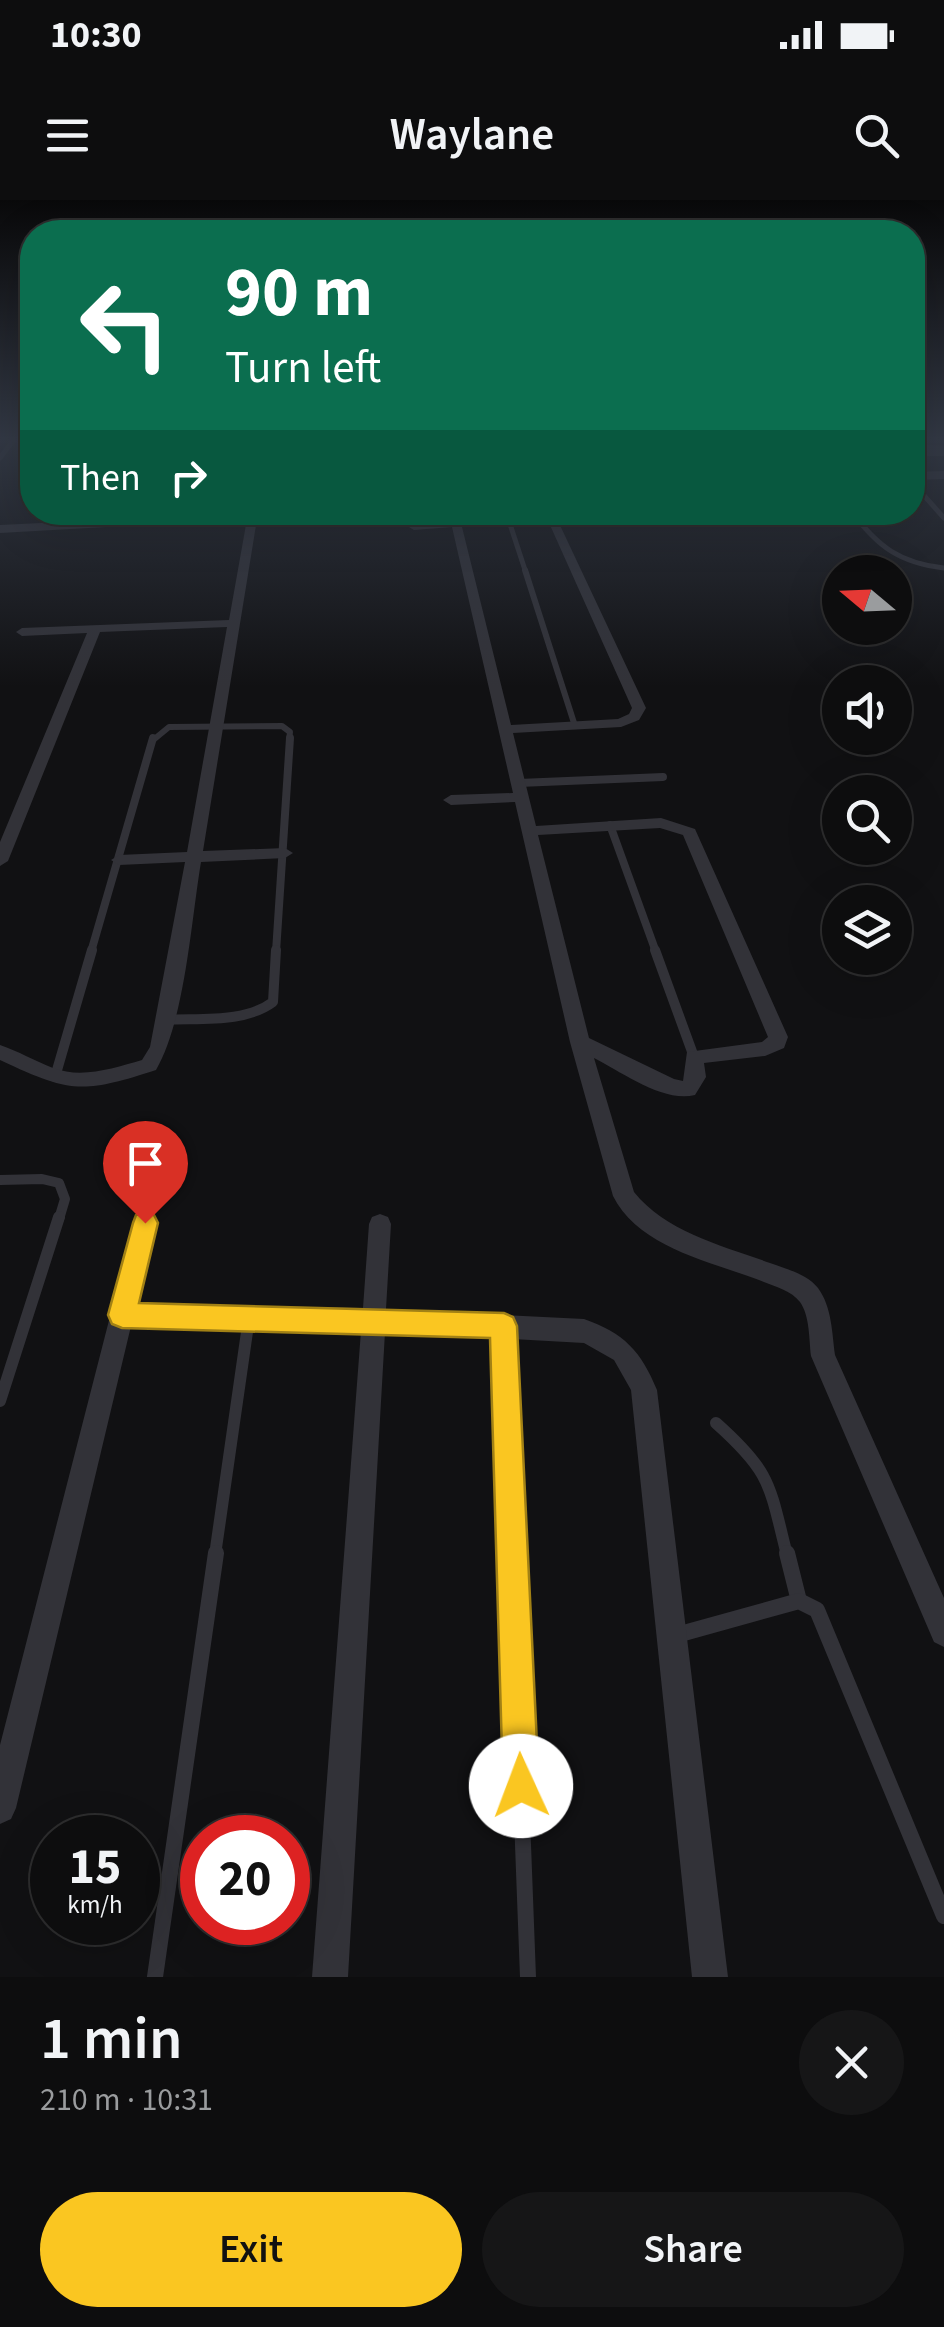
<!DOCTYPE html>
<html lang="en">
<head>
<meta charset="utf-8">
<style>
  :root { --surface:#0d0d0e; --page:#161617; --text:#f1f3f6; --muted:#9a9c9e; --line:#2d2d2e; --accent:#fac621 }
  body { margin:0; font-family:"Source Sans 3",sans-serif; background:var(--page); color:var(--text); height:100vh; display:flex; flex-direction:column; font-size:38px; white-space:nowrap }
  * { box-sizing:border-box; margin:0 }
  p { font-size:32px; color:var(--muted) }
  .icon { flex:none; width:55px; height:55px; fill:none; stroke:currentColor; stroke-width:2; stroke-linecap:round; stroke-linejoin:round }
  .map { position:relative; height:1777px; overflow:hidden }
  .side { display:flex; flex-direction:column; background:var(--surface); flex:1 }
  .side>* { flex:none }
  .hud { position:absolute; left:20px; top:20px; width:905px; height:305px; border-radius:40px; box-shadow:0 10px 40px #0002,0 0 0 2px var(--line); background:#0b6e4f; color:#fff; overflow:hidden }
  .needle { width:65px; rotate:289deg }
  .controls { position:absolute; left:822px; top:355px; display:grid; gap:20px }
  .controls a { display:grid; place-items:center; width:90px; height:90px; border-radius:50%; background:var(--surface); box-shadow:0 10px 40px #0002,0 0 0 2px var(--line); font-size:50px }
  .speed { position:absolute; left:30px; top:1615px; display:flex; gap:20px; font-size:50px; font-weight:700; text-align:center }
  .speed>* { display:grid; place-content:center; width:130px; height:130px; border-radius:50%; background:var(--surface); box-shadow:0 10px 40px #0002,0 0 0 2px var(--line); line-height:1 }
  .speed small { font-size:25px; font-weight:400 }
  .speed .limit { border:15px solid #d22; background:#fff; color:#111 }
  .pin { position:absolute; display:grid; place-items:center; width:85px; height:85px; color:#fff; margin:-102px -42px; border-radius:50% 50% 50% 0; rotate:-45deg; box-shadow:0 0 10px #0007 }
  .pin .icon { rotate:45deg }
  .me { position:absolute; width:110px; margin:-55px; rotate:358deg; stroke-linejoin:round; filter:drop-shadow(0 0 8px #0008) }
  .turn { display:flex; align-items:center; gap:35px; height:210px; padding:0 40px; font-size:45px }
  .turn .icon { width:130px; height:130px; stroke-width:2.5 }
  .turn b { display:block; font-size:70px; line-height:85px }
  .then { display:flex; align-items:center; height:95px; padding:0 40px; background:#0003; gap:20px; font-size:38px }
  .round { display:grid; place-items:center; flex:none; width:105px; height:105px; border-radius:52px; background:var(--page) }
  .overview { display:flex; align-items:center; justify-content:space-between; height:170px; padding:0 40px }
  h1 { font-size:60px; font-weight:600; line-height:75px }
  .button { display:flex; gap:20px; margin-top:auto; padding:20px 40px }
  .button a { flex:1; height:115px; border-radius:60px; background:var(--accent); color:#111; font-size:40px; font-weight:600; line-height:115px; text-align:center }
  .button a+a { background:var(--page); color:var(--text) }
  .status { display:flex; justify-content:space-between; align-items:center; height:70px; padding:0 50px; background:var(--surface); direction:ltr }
  .status svg { height:28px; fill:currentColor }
  header { display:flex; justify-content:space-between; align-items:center; height:130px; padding:0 40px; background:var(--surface); font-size:45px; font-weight:600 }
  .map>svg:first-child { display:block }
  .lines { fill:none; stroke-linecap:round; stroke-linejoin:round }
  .service-far5 { stroke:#323238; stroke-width:5 }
  .service-far4 { stroke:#323238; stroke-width:6 }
  .service-far3 { stroke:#323238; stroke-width:8 }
  .service-far2 { stroke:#323238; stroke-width:10 }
  .service-far1 { stroke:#323238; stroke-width:12 }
  .service { stroke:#323238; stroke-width:16 }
  .minor { fill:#323238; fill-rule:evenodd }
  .tertiary { fill:#323238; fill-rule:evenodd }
  .route { fill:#fac621; stroke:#a28115; stroke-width:2.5 }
</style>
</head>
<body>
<div class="status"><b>10:30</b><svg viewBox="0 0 49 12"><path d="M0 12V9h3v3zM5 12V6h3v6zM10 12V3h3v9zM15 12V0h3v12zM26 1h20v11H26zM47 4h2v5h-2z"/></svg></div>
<header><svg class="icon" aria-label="menu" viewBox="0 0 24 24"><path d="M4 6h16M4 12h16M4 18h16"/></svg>Waylane<svg class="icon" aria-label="search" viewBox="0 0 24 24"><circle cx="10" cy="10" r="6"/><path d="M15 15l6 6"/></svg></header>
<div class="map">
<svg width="944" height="1777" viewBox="0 0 944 1777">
  <rect width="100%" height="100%" fill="#111113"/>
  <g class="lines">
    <g class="service-far5">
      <polyline points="912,247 944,248"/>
      <polyline points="0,258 15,238"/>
      <polyline points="912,282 944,318"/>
      <path d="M852 312C878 347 900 363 944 368"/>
      <polyline points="509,321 526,373"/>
      <polyline points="181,323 183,312"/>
    </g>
    <g class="service-far4">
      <polyline points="525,370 575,526"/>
      <polyline points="152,541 169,527 282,526 290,532 289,541"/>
    </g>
    <g class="service-far3">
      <polyline points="519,583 663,577"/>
      <polyline points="610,625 656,752"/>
      <polyline points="91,752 153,538"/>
      <polyline points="276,752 290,538"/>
    </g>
    <g class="service-far2">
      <polyline points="655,750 694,857"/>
      <path d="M166 820C200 818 245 823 273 802L276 750"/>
      <polyline points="55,877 92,750"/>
      <polyline points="0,980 42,979 59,983 65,999 59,1019"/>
    </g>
    <g class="service-far1">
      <polyline points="504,1127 512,1355"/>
      <polyline points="0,1201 59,1017"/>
      <path d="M716 1223C772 1273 769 1284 787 1355"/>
      <polyline points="215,1355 249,1118"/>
    </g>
    <g class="service">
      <polyline points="512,1353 528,1777"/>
      <polyline points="787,1353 799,1401"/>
      <polyline points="673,1436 799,1401 817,1410 944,1716"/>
      <polyline points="155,1777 216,1353"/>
    </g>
    <g class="minor">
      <rect x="912" y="250" width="32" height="6"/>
      <path d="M448 312H458L460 321 529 316 558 321 646 508 639 520 621 527 513 533 536 626 661 618 695 629 788 837 784 848 765 856 704 863 706 877 695 895C663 903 622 872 594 858L634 992C666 1032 723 1046 770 1063 786 1069 807 1074 818 1088 832 1107 832 1133 835 1155L944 1398V1447L934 1442 811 1156C809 1140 810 1116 800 1102 791 1090 773 1086 759 1080 711 1062 638 1047 613 996L570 842 515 602 451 605 443 600 451 595 513 593 452 327 414 330 409 327 450 321ZM529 322 550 325 632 508 629 514 618 519 511 525 462 327ZM660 628 683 635 768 837 762 842 687 852 683 881 674 879 589 838 538 635Z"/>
      <path d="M252 316 257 319 203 651 285 648 293 653 285 658 201 662C191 722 185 820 156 870 82 894 70 893 0 860V845C18 851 35 861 53 868 82 879 114 868 142 860L150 847 185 662 119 665 111 660 119 655 187 652 227 427 100 432 8 661 0 666V642L87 433 22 436 16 432 22 428 229 420 247 319Z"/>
      <path d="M145 1013 153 1016 156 1023 137 1104 363 1108 369 1024 372 1017 380 1014 388 1017 391 1024 386 1109 584 1119C624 1133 641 1151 657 1190L728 1777H692L631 1190 614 1160 584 1143 385 1132 348 1777H312L361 1131 131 1126 16 1608 11 1619 0 1624V1545L134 1023 137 1016Z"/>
    </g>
    <g class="tertiary">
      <polygon points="944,271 944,279 912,280 912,272"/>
      <polygon points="270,312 368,312 0,333 0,325"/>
    </g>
  </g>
  <linearGradient id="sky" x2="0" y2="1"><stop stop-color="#09090a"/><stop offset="0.49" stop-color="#323844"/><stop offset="1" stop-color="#323844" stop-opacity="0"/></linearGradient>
  <rect width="944" height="487" fill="url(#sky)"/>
  <polygon class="route" points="145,1012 154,1015 158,1023 139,1103 504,1113 513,1117 517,1126 539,1586 534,1598 521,1604 508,1598 503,1586 490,1138 122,1128 112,1124 108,1115 133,1023 136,1015"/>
</svg>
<div class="controls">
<a><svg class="needle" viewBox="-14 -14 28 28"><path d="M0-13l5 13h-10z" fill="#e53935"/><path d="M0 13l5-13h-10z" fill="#9a9c9e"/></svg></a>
<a><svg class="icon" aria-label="sound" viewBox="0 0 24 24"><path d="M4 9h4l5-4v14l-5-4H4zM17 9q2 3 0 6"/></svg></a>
<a><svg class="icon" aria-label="search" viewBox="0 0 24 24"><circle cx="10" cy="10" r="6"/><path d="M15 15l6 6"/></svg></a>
<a><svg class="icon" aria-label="layers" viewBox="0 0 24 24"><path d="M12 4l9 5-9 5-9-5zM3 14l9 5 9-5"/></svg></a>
</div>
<div class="speed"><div>15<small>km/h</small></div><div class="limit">20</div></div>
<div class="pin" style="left:145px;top:1023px;background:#d93025"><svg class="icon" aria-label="arrive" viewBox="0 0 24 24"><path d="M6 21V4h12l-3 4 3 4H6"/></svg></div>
<svg class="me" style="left:521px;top:1586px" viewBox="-20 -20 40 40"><circle r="19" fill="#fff"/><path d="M0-13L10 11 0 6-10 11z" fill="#fac621"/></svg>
<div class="hud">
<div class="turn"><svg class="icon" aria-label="left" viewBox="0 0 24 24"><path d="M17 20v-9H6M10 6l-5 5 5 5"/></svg><div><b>90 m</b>Turn left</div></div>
<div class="then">Then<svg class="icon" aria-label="right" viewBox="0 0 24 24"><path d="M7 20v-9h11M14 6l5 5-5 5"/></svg></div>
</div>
</div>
<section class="side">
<div class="overview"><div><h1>1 min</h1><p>210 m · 10:31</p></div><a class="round"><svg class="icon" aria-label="close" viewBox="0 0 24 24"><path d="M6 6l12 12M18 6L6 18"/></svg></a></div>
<div class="button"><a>Exit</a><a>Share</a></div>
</section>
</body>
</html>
